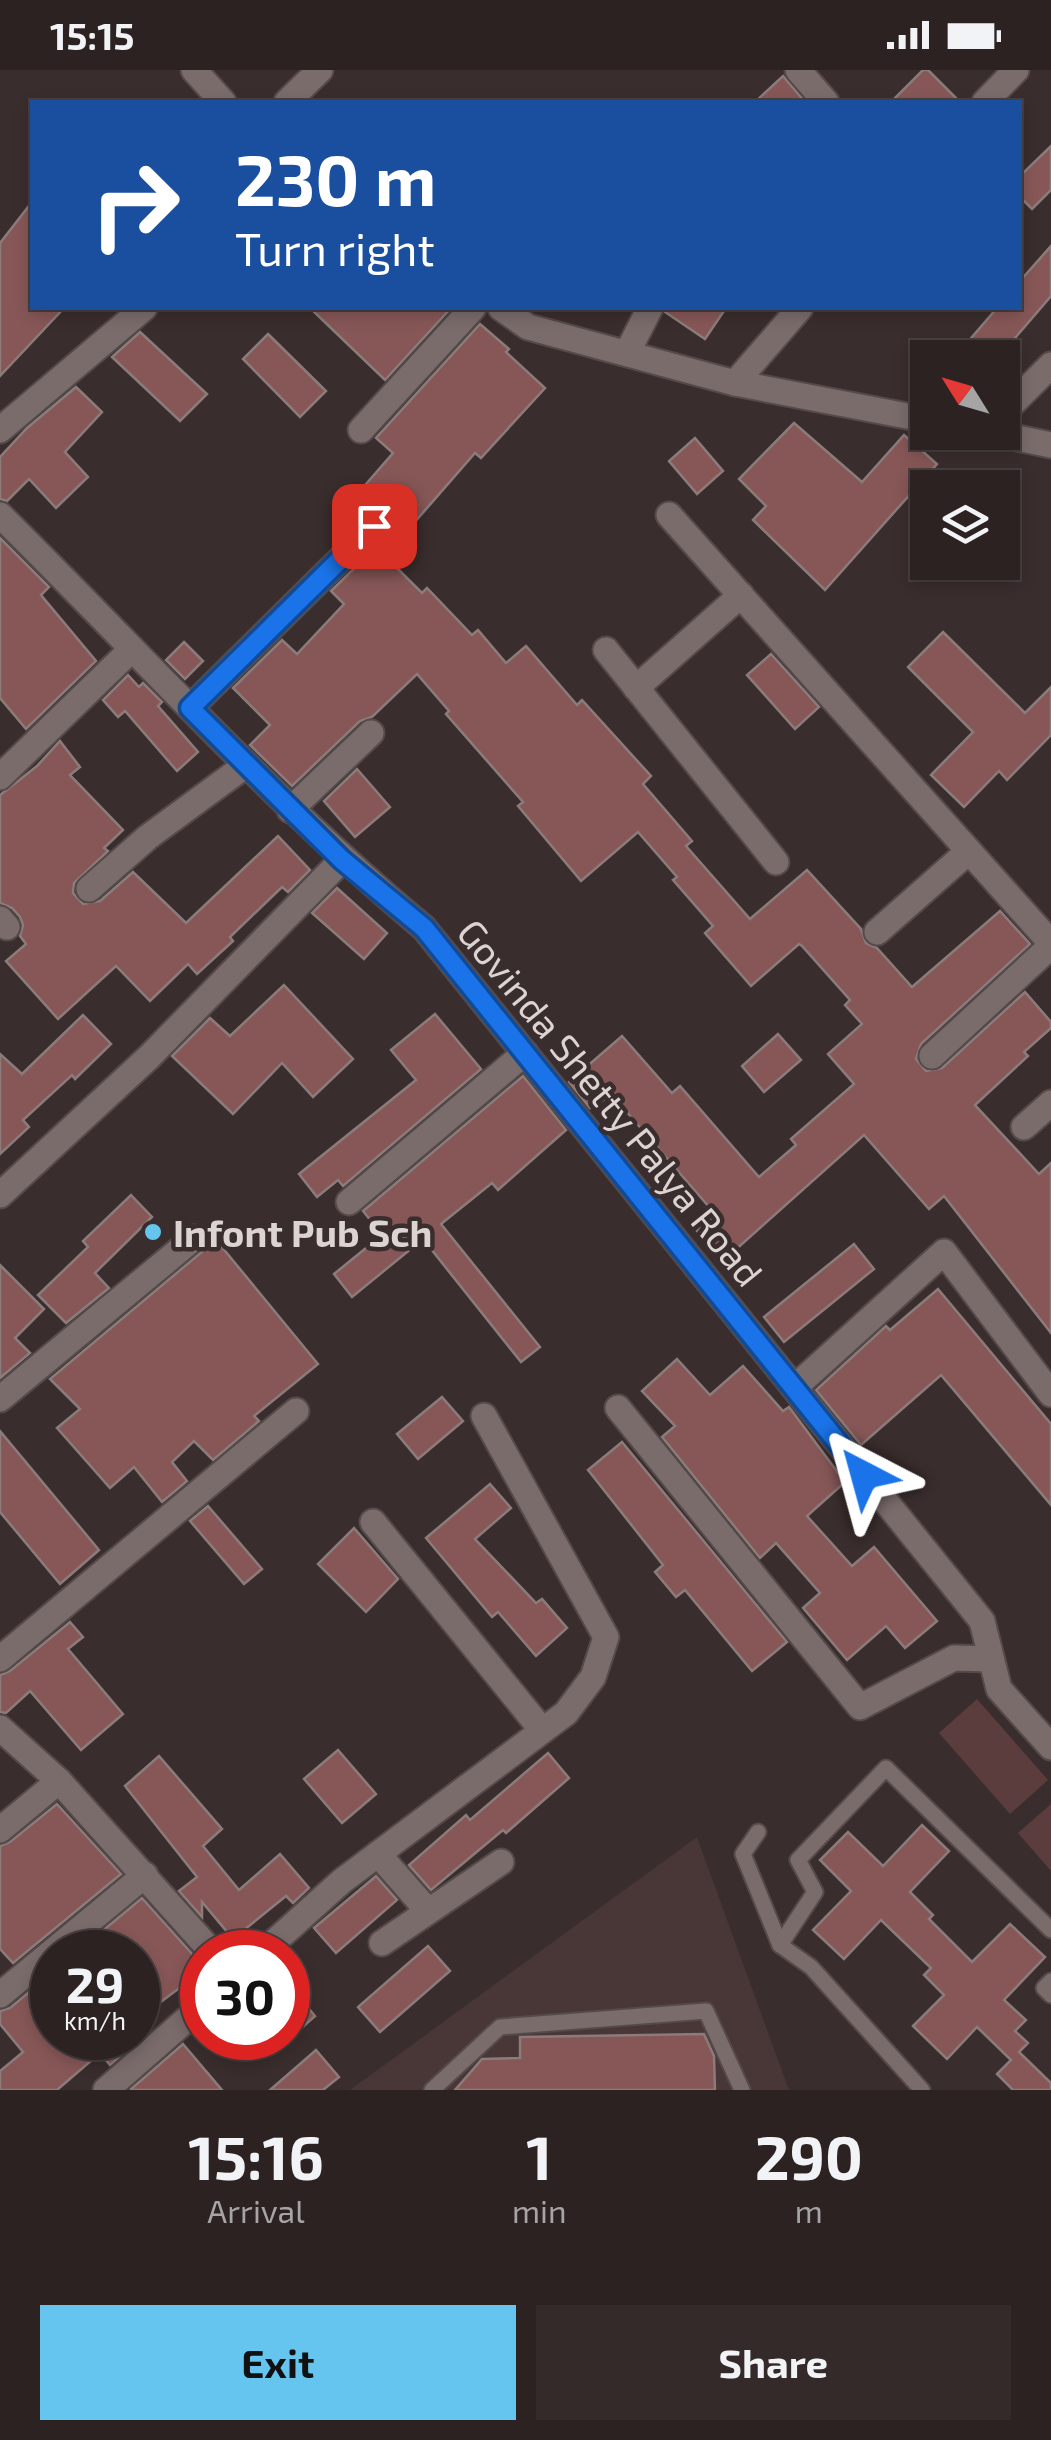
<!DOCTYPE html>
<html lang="en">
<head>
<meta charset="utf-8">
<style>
  :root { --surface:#2c2222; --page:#342a2a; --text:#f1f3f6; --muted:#a6a4a5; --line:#483f40; --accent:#65c5ef }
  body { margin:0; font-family:"Exo 2",sans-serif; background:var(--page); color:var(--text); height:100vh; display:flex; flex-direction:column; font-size:38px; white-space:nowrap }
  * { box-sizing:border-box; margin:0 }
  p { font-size:32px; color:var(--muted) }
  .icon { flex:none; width:55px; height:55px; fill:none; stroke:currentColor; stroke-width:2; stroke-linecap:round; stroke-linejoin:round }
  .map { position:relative; height:2020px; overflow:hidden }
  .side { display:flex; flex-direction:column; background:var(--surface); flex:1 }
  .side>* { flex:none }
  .guide { position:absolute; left:30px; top:30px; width:992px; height:210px; border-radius:0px; box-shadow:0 5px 15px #0003,0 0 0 2px var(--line); background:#1a4fa0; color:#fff; overflow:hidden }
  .needle { width:65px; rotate:307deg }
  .fabs { position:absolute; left:910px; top:270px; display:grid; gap:20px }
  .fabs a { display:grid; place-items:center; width:110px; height:110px; border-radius:0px; background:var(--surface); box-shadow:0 5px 15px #0003,0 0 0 2px var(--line); font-size:50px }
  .speed { position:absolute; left:30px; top:1860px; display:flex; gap:20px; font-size:50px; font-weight:700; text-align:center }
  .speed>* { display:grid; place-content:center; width:130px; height:130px; border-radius:50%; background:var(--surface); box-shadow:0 5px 15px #0003,0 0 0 2px var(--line); line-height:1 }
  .speed small { font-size:25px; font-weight:400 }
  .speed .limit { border:15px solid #d22; background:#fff; color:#111 }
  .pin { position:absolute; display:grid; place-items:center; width:85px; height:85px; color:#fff; margin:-42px; border-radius:20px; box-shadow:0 5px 15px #0006 }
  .me { position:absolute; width:110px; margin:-55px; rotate:321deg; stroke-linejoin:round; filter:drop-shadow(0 0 8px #0008) }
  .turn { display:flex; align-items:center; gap:35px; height:210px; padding:0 40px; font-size:45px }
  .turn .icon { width:130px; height:130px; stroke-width:2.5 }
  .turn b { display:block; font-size:70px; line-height:85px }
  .eta { display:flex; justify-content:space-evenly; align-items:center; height:170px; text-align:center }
  .eta b { font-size:60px; font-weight:700; line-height:70px }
  .action { display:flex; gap:20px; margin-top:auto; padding:20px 40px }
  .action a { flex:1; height:115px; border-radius:0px; background:var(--accent); color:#111; font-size:40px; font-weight:700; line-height:115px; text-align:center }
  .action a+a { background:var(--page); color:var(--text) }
  .status { display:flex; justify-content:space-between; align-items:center; height:70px; padding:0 50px; background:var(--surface); direction:ltr }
  .status svg { height:28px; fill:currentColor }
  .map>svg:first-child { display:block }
  .built { fill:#493636 }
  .green { fill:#5b3d3d }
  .building { fill:#875757; stroke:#8b7c7b; stroke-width:2.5 }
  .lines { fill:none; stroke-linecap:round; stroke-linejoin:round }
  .lane-casing { stroke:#554a4a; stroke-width:19 }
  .street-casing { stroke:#554a4a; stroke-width:29 }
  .secondary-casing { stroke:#554a4a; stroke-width:29 }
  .lane { stroke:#7b6c6c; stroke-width:15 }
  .street { stroke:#7b6c6c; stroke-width:25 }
  .secondary { stroke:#7b6c6c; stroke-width:25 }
  .route-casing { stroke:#114b97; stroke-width:25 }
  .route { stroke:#1a73e8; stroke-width:18 }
  .poi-dot { fill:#65c5ef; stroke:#3a2d2d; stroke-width:4 }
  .labels { text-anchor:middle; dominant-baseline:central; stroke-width:9; stroke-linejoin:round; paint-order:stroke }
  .street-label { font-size:38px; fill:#dcd3d3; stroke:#3a2d2d }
  .poi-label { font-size:38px; font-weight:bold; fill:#dcd3d3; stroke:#3a2d2d; text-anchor:start }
</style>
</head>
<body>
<div class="status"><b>15:15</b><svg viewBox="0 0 49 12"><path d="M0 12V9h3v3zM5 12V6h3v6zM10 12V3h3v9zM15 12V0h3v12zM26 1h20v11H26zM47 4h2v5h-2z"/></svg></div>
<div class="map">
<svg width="1051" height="2020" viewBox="0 0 1051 2020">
  <rect width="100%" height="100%" fill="#3a2d2d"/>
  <polygon class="built" points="697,1767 789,2020 350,2020"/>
  <g class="green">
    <polygon points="977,1629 1048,1710 1010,1744 939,1663"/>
    <polygon points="1051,1734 1051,1801 1018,1763"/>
  </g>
  <g class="building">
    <polygon points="923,0 928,0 960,32 891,32"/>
    <polygon points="783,6 805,32 755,32"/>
    <polygon points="1051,76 1051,120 1032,139 1020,127 1020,106"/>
    <polygon points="32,132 32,238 64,238 0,306 0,173"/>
    <polygon points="1051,176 1051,226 998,288 954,288 997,238 1020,238 1020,211"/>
    <polygon points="310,238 451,238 385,310"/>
    <polygon points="666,238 726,238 705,269 665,242"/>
    <polygon points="480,254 509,279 506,282 545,318 481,388 475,383 400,469 390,460 385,444 377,440 368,441 353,429 393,383 376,368"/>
    <polygon points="140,262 207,324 180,351 112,287"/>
    <polygon points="268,264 326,321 300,347 243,289"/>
    <polygon points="76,317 102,342 65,382 88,407 56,438 29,409 7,431 0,429 0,387 27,358"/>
    <polygon points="794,353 862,412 904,365 937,394 825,520 753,450 766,436 739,409"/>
    <polygon points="695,368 723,401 697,424 669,391"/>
    <polygon points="0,468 49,517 41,525 96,591 26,659 0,628"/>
    <polygon points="376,477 422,523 427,518 472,565 478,560 506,593 526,576 577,635 582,630 651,706 643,714 692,771 686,776 750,849 807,800 861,859 866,873 877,878 912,917 1000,841 1030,874 921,974 916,989 926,1001 942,998 1025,922 1051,952 1051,958 1024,982 1028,986 975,1035 1039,1104 1051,1093 1051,1263 944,1126 929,1139 864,1065 723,1191 697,1161 716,1145 612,1025 590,1038 569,1012 622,966 672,1023 680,1016 759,1107 796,1075 791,1069 854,1014 828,984 862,954 845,935 850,930 802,876 799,874 751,916 705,863 713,856 673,810 677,807 638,762 581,811 518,736 523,732 446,644 449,641 417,604 372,647 360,651 292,716 250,675 270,655 233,618 282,570 297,584 344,534 331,521"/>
    <polygon points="943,562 1025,643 1051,617 1051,665 1007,710 999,701 964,737 931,705 973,662 908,597"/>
    <polygon points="184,572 203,591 185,609 166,590"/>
    <polygon points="771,584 819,637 795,659 747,605"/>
    <polygon points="128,605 139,617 143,613 162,632 158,636 198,682 177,701 125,641 118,647 103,630"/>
    <polygon points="60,671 80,697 70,705 123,760 104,778 108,781 74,813 73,823 83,834 100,831 133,802 186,853 278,766 310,800 288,822 282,817 230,867 233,871 197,904 188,894 150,931 116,896 58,949 6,891 26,874 20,866 23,855 20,847 12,838 0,833 0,725 37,696"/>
    <polygon points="357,699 390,737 355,767 324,731"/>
    <polygon points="337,818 387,863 364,889 312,843"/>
    <polygon points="284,915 353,989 313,1027 282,993 233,1044 172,986 210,948 230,966"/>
    <polygon points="435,944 481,999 343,1116 338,1110 317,1127 299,1104 416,1010 391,980"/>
    <polygon points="83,945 111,974 75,1009 72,1005 23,1050 29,1057 0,1084 0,984 22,1004"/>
    <polygon points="778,964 801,990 764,1022 742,996"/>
    <polygon points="523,1006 566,1060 498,1120 492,1113 441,1154 540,1277 521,1292 423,1169 352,1227 334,1204 382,1165 363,1141"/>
    <polygon points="131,1125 152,1147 95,1203 109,1218 66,1253 38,1225 88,1177 83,1171"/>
    <polygon points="212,1165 318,1294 254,1346 259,1351 213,1390 194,1371 172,1392 187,1411 162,1432 134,1397 110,1418 57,1358 80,1339 50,1309 204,1180"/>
    <polygon points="854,1174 874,1199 784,1272 764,1247"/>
    <polygon points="0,1195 44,1239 15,1268 30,1283 0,1308"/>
    <polygon points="938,1219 1051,1354 1051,1435 941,1305 861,1375 816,1320 886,1256 890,1260"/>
    <polygon points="677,1289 710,1325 743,1296 783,1341 789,1337 845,1412 807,1446 852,1496 874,1477 937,1551 905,1578 886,1556 847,1590 803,1538 820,1523 776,1473 760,1488 662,1367 675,1356 642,1321"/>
    <polygon points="442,1327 463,1351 418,1389 397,1364"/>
    <polygon points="0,1361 99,1480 60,1514 0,1442"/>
    <polygon points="622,1372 787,1572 752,1601 685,1520 676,1527 655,1502 663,1495 588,1400"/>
    <polygon points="490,1414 511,1438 475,1469 536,1533 542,1529 567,1558 536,1586 498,1542 492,1547 426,1468"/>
    <polygon points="208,1436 262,1499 244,1514 190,1451"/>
    <polygon points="354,1458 398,1509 366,1542 318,1494"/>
    <polygon points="70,1552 83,1567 68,1579 123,1644 81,1680 30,1621 6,1643 0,1642 0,1605 10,1601"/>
    <polygon points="338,1680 376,1724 342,1753 304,1709"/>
    <polygon points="548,1683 569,1708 506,1763 503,1760 431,1820 409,1795 466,1745 470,1750"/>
    <polygon points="159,1686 222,1759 203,1776 239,1820 280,1784 309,1818 293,1833 286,1826 233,1869 202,1832 202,1847 179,1821 197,1807 125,1716"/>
    <polygon points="57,1734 121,1804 13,1893 0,1879 0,1776 10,1772"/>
    <polygon points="922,1755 949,1781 910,1822 933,1845 929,1849 972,1892 1010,1854 1045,1887 1004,1930 1026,1950 1015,1961 1028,1973 1019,1982 1051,2013 1051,2020 1013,2020 997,2004 1011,1990 977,1957 947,1989 913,1956 944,1925 924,1905 931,1898 881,1850 844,1889 813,1860 851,1821 820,1790 848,1762 883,1796"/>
    <polygon points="376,1806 397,1830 336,1883 314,1858"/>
    <polygon points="142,1828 202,1895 202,1901 138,1949 138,1882 77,1882"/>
    <polygon points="428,1876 450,1901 380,1962 358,1937"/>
    <polygon points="52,1903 52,1968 141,1968 110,1995 100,1983 57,2020 0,2020 0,2001 23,1982 0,1954 0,1941 10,1938"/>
    <polygon points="288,1913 315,1946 288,1970"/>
    <polygon points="704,1964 714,1986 715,2020 455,2020 482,1989 520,1988 520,1967"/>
    <polygon points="183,1974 222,2020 132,2020 131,2019"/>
    <polygon points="316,1980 339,2007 323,2020 270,2020"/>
  </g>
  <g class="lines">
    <g class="lane-casing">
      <g id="lane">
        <polyline points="758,1762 743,1784 780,1875 811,1897 922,2020"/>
        <polyline points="780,1875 815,1822 798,1790 886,1698 1051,1860"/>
        <polyline points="1051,1911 1044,1918 1051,1925"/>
        <polyline points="432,2020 500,1957 706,1941 742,2020"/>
      </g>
    </g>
    <g class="street-casing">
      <g id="street">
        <polyline points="194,0 223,32"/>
        <polyline points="798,0 826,32"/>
        <polyline points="287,32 320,0"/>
        <polyline points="985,32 1016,0"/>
        <polyline points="627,283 650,238"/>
        <polyline points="735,313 800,238"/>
        <polyline points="1002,344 1051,295"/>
        <polyline points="361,360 473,238"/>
        <path d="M0 445C141 584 272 731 424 858L982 1551 999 1619 1051 1677"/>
        <polyline points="669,445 1051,873"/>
        <polyline points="606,580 776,792"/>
        <polyline points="636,618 741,525"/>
        <polyline points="190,638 374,456"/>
        <polyline points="0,707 132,579"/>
        <polyline points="290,740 371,663"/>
        <polyline points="89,819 148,767 246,695"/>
        <polyline points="0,849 7,857"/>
        <polyline points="877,862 969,781"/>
        <polyline points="932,986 1051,876"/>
        <polyline points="1024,1057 1051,1033"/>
        <polyline points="0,1125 149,987 342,790"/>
        <polyline points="349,1132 525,983"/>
        <polyline points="794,1318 944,1182 1051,1324"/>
        <polyline points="0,1329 194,1168"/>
        <polyline points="618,1338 860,1637 954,1588 991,1589"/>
        <polyline points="373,1452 542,1660"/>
        <polyline points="0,1589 296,1341"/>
        <polyline points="0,1658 59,1711 212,1882"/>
        <polyline points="0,1760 59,1711"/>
        <polyline points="378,1784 428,1841"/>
        <polyline points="382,1873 501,1792"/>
        <polyline points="263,1882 342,1811 566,1643 593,1607 606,1567 484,1346"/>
        <polyline points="0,1925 145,1805"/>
        <polyline points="106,2020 202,1936"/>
      </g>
    </g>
    <g class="secondary-casing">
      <g id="secondary">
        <polyline points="501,238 528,257 735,313 928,350"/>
        <polyline points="0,360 144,238"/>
        <polyline points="989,362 1051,375"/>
      </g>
    </g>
    <use href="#lane" class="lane"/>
    <use href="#street" class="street"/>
    <use href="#secondary" class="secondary"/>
  </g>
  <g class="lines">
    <g class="route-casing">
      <polyline id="route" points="374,456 190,638 342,790 424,858 864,1405"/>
    </g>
    <use href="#route" class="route"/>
  </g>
  <circle class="poi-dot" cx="153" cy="1162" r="10"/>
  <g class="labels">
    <g class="street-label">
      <text transform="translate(611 1032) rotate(51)">Govinda Shetty Palya Road</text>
    </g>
    <g class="poi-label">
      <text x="173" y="1162">Infont Pub Sch</text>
    </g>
  </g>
</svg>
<div class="fabs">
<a><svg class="needle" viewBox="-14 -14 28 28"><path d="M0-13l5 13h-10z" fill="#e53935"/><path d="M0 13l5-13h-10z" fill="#a6a4a5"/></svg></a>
<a><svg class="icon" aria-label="layers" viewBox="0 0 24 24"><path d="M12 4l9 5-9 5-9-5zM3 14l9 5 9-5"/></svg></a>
</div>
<div class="speed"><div>29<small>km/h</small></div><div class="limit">30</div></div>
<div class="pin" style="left:374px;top:456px;background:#d93025"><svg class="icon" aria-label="arrive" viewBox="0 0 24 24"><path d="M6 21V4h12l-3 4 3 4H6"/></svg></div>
<svg class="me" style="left:864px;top:1405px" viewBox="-20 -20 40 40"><path d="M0-17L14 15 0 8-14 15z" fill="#1a73e8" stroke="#fff" stroke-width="4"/></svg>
<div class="guide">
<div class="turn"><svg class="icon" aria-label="right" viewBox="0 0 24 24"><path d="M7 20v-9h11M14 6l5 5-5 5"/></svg><div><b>230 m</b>Turn right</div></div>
</div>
</div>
<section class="side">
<div class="eta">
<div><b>15:16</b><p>Arrival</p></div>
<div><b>1</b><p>min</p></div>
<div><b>290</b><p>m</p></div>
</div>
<div class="action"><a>Exit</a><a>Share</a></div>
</section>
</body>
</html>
